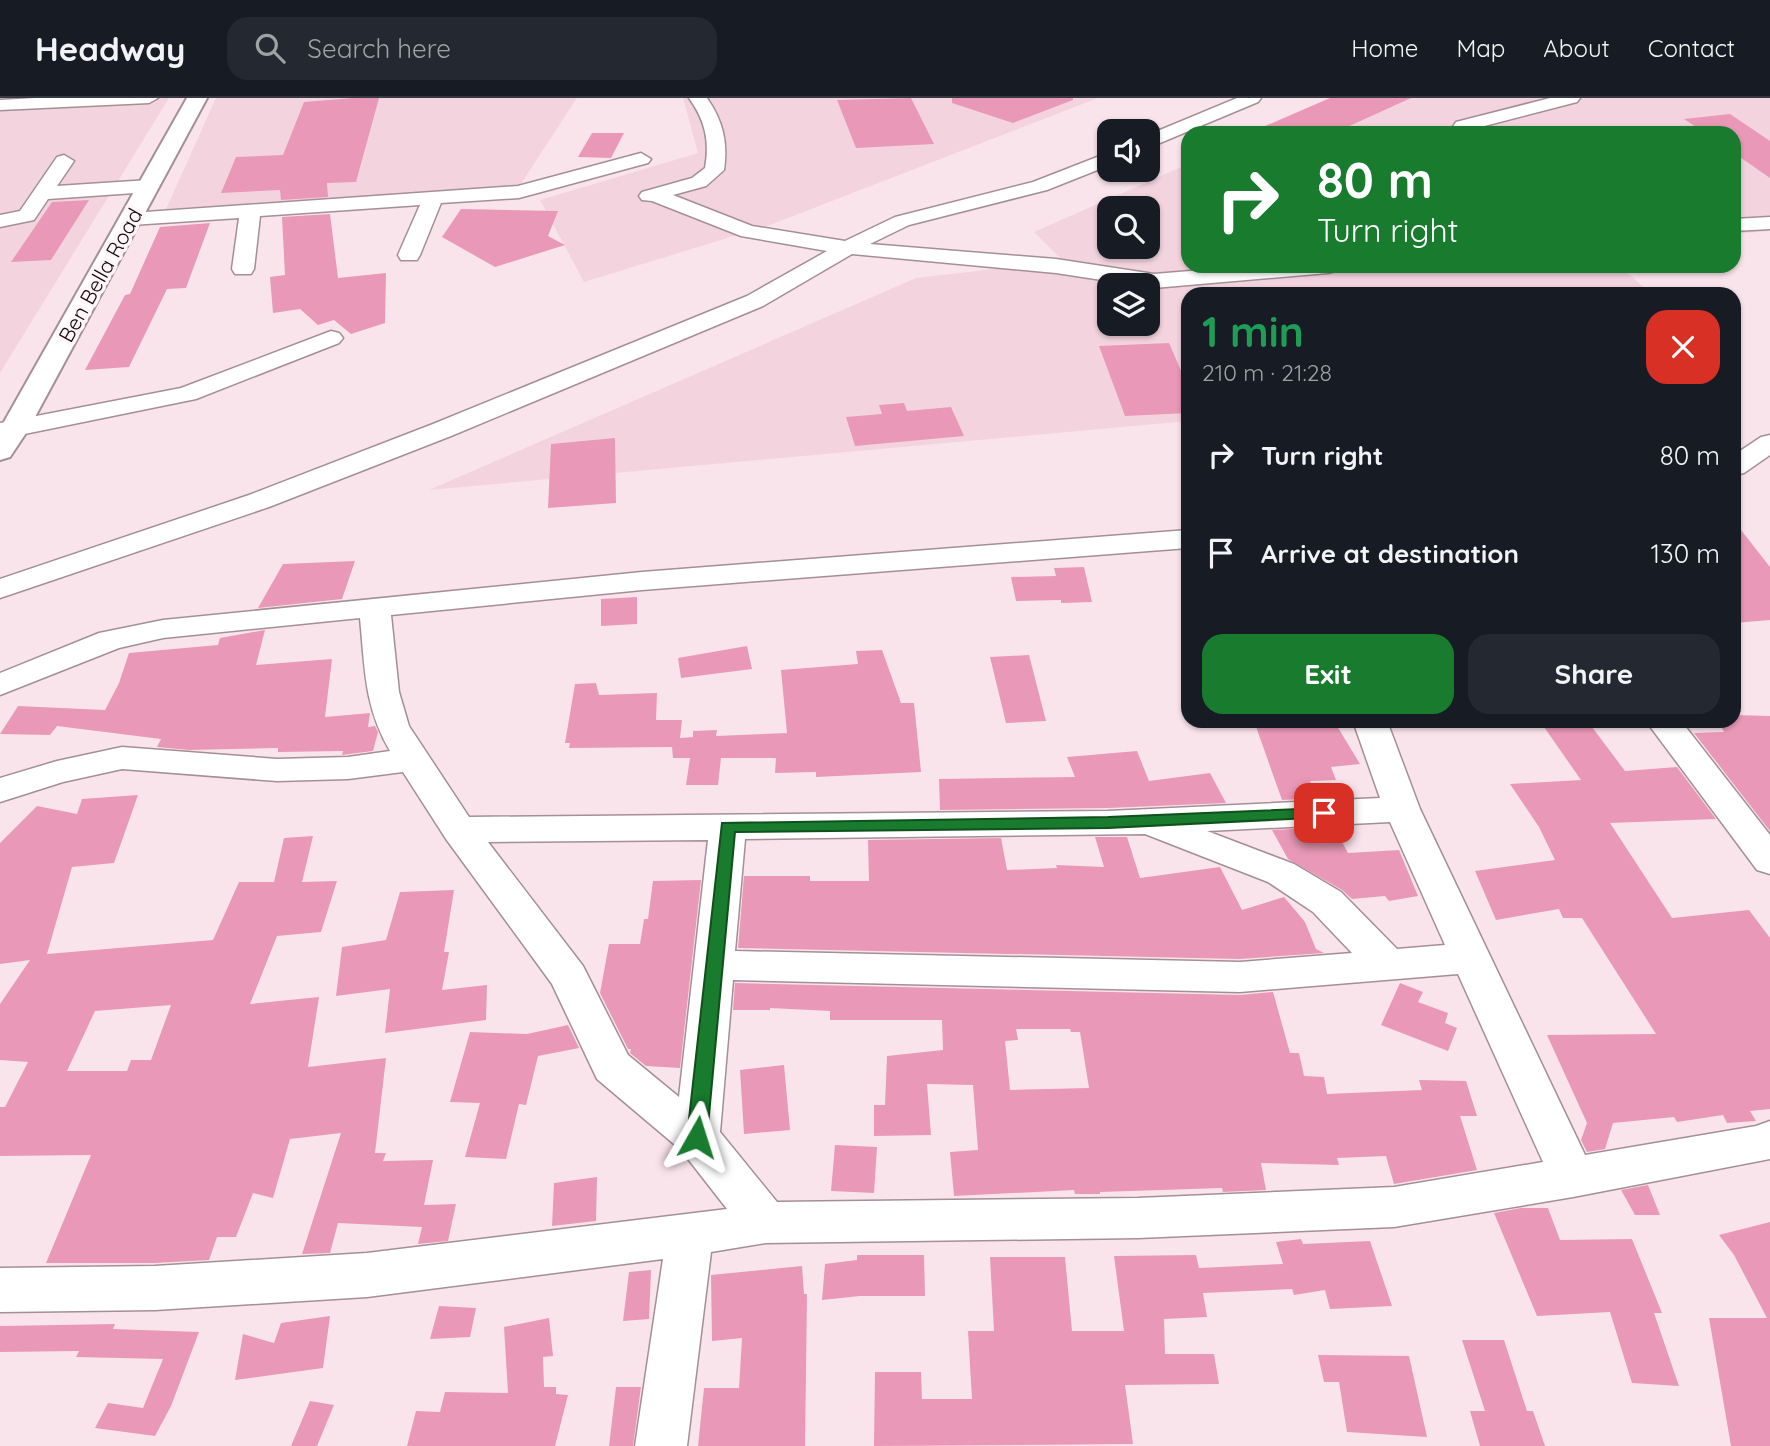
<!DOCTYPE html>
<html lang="en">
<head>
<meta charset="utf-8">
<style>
  :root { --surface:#171b24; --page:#242831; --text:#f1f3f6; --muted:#9ea1a6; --line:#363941; --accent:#187b2d }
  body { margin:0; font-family:Quicksand,sans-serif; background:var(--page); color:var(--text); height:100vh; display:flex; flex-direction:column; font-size:26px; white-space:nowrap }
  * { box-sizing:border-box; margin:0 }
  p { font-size:23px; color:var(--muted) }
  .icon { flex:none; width:38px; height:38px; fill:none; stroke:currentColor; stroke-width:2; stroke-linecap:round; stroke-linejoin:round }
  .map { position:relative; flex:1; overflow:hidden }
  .drawer { position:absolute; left:1181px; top:189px; width:560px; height:441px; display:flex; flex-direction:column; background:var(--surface); border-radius:21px; box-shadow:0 2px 5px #0004 }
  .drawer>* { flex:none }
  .top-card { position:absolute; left:1181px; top:28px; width:560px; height:147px; border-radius:21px; box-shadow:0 2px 5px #0004; background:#187b2d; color:#fff; overflow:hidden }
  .controls { position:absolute; left:1097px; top:21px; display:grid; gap:14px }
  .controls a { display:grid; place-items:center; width:63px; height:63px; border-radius:14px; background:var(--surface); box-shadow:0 2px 5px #0004; font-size:35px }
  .pin { position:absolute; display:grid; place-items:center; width:60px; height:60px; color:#fff; margin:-30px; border-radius:14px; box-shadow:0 4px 10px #0006 }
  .me { position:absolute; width:77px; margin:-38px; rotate:6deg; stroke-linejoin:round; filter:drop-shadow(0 0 5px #0008) }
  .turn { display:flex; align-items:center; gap:24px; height:147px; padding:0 21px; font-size:32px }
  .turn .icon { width:91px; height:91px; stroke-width:2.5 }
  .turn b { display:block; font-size:49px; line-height:60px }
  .round { display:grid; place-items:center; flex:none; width:74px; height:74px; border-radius:21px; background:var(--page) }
  .overview { display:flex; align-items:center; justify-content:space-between; height:119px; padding:0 21px }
  h1 { font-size:42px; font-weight:700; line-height:52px; color:#1e9e55 }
  .cta { display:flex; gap:14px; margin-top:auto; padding:14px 21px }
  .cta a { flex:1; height:80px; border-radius:21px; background:var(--accent); color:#fff; font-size:28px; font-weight:700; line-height:80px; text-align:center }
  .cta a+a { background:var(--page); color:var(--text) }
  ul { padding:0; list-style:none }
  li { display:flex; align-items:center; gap:21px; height:98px; padding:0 21px }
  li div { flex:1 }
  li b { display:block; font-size:26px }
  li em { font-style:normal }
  header { display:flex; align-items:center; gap:42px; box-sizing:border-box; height:98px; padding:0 35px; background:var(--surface); border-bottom:2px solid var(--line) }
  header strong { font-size:33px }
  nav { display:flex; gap:38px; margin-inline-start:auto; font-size:24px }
  .search { width:490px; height:63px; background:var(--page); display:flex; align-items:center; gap:18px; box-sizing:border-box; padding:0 24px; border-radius:21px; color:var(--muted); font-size:26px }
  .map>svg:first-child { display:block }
  .built { fill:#f3d4de; fill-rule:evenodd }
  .building { fill:#e999b7; fill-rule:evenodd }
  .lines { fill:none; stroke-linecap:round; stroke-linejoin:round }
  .minor-casing { stroke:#a48f96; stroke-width:3 }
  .major-casing { stroke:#a48f96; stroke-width:4 }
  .minor { fill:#fff; fill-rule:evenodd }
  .major { fill:#fff; fill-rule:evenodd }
  .route { fill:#187b2d; stroke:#10501d; stroke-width:2 }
  .labels { text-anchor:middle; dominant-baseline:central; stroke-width:7; stroke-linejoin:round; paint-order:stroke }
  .far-street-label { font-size:21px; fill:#120b0d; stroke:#fef5f8 }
</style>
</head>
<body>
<header>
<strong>Headway</strong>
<div class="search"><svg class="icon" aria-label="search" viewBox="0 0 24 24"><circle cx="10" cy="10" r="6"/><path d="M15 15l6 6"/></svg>Search here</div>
<nav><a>Home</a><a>Map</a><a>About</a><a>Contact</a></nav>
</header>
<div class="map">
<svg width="1770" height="1348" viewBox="0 0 1770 1348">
  <rect width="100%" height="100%" fill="#fae4eb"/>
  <g class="built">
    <polygon points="0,0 169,0 0,275"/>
    <polygon points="216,0 577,0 519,89 166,111"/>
    <polygon points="683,0 1098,0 770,127 584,184 540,102 698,55"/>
    <polygon points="1337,0 1770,0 1770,133 1734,136 1734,35 1258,35"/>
    <path d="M1188 66V168H1620L1651 196H1188V323L429 392 916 180 1063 163 1034 134ZM1110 110H1148V149H1110ZM1110 187H1148V226H1110Z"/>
  </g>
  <g class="building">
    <polygon points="353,0 379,0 356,84 327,85 328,99 281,102 280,92 221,95 236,59 283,57 304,4"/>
    <polygon points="911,0 934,46 856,50 837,2"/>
    <polygon points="952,0 1073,0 1073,2 1013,25 952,5"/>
    <polygon points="1330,0 1411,0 1334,35 1249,35"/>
    <polygon points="1730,16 1770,43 1770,80 1734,55 1734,35 1705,35 1684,21"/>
    <polygon points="592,35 624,35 611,60 578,59"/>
    <polygon points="89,102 51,162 11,164 52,104"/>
    <polygon points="461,111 558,113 548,138 565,147 495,169 442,139"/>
    <polygon points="330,116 338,180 386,175 385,225 351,236 334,222 318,227 300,211 273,215 270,179 285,177 282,119"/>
    <polygon points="210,125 186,190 167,191 129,269 85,272 125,197 130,196 160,129"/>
    <polygon points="1169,245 1188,289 1188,315 1125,318 1099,248"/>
    <polygon points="904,305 907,313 951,309 964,338 855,348 846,319 882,316 879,307"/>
    <polygon points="615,340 616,405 548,410 551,346"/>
    <polygon points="1734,423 1770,469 1770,522 1734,525"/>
    <polygon points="355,463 342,501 258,510 283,466"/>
    <polygon points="1084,469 1092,504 1061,505 1061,502 1016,503 1011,479 1056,478 1054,470"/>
    <polygon points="637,499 637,526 601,528 601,501"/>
    <polygon points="265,532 256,567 332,561 325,619 370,615 368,629 375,628 378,634 373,653 342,657 343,653 278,654 278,650 189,652 157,649 161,641 57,628 50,637 0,636 18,608 105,612 119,585 129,555 218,547 220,540"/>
    <polygon points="747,548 752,571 681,580 678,560"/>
    <polygon points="882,552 901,605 914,605 921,674 816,679 816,674 775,675 776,660 721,660 718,687 686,687 690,660 673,660 672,649 569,650 570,645 565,645 575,586 596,585 599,597 657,595 656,622 682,622 680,640 693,639 693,633 717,632 716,638 787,635 781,572 858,566 856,553"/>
    <polygon points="1029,557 1046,623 1006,625 990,559"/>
    <polygon points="1734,617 1770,618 1770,733 1694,635 1724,634 1718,623 1734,623"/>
    <polygon points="1254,623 1334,623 1360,666 1331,669 1336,682 1310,683 1319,700 1282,702"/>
    <polygon points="1589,625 1625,673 1677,669 1716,721 1610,725 1672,820 1749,812 1770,840 1770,1011 1750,1013 1756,1023 1727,1025 1723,1017 1677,1024 1674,1019 1613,1025 1605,1051 1587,1054 1581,1042 1587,1025 1547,937 1656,936 1582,820 1563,820 1559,811 1496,822 1475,773 1555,762 1539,729 1510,686 1581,682 1544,629"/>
    <polygon points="1137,653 1149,683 1210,675 1226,705 1108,710 940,712 939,681 1075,679 1067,659"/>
    <path d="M138 697 114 765 72 769 47 856 213 842 239 784H274L284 740 313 738 302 784 337 783 321 834 277 838 250 906 319 899 308 969 386 960 375 1055H386L383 1063 433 1062 424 1107 456 1106 448 1143 418 1146 422 1129 338 1125 330 1155 302 1156 341 1035 290 1041 273 1100 253 1095 236 1139H217L209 1162 155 1165H46L91 1057 0 1058V1009H5L28 964 0 962V906L30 862 0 866V745L37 708 77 716 82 701ZM171 907 151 962H131L127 973H67L95 913Z"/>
    <polygon points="1334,729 1348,755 1399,752 1418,798 1389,803 1385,798 1352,801 1342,792 1288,761 1272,732"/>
    <polygon points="1095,739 1127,739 1140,780 1220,769 1242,812 1284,799 1305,824 1316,851 1324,855 1240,861 738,850 744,778 810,778 810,783 869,783 868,742 1001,740 1007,772 1057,770 1056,767 1104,769"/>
    <polygon points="701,782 680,970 646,968 630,955 631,951 628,951 600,895 609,846 640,846 644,821 648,821 653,783"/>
    <polygon points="454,792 444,854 449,854 442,892 487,887 486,922 385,935 390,891 336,898 342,849 386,842 400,794"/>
    <path d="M735 885 1240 897 1273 894 1290 955H1299L1304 978 1324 979 1327 996 1422 992 1419 982 1466 983 1477 1018H1460L1477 1072 1394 1086 1386 1058 1337 1060 1339 1067 1261 1065 1266 1092 1223 1094 1222 1090 1100 1094V1096H1075L1074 1092 954 1098 950 1054 978 1052 973 987 927 986 931 1037 874 1038V1007H885L887 958 943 952 942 922H830V913L770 910V912H733ZM1016 931H1070L1071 934H1080L1089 990 1010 992 1005 943 1018 942Z"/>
    <polygon points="1400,885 1423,894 1418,904 1448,915 1445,925 1457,930 1448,953 1381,927"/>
    <polygon points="568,927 579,950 538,958 526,1007 519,1006 506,1061 465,1059 480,1005 450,1004 470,934 527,936"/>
    <polygon points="784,967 790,1032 744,1036 740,972"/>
    <polygon points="835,1047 877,1049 874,1095 831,1093"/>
    <polygon points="597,1079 596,1123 552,1128 554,1085"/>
    <polygon points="1648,1087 1660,1117 1635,1117 1621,1092"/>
    <polygon points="1521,1110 1548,1110 1560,1142 1632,1141 1662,1215 1654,1215 1679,1288 1632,1285 1610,1214 1537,1218 1494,1115"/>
    <polygon points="1770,1124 1770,1348 1731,1348 1709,1220 1767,1220 1734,1157 1719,1137"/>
    <polygon points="1301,1141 1303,1146 1370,1143 1392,1208 1330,1211 1325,1192 1294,1197 1292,1191 1203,1195 1207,1219 1164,1221 1165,1256 1214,1256 1219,1286 1125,1287 1133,1346 874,1348 875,1274 921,1274 922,1301 972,1301 968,1233 994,1233 990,1159 1065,1159 1072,1233 1124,1233 1114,1158 1196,1157 1199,1170 1283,1166 1276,1144"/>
    <polygon points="857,1157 924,1157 925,1198 860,1198 822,1202 825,1166 857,1162"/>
    <polygon points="802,1168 804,1196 807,1196 805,1348 698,1348 704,1290 739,1290 742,1240 712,1243 711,1177"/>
    <polygon points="651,1172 649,1221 623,1223 629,1174"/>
    <polygon points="439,1208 476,1210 470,1239 430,1241"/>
    <polygon points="330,1218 323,1270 235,1282 243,1236 274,1245 281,1225"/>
    <polygon points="549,1220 553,1258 543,1259 544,1289 556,1289 556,1296 568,1297 555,1348 407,1348 416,1313 440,1314 445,1294 508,1295 504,1229"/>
    <polygon points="115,1226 113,1231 199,1234 171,1308 155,1338 95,1330 108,1305 143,1310 163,1261 76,1259 79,1253 0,1254 0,1228"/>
    <polygon points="1462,1242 1504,1242 1527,1313 1533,1313 1545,1348 1480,1348 1470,1313 1485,1313"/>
    <polygon points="1318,1257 1409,1258 1427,1339 1347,1334 1339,1284 1324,1284"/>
    <polygon points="616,1289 641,1289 633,1348 609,1348"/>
    <polygon points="310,1303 334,1307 317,1348 291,1348"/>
  </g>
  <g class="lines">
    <g class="minor-casing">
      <g id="minor">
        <polygon points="35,0 158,0 149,5 0,12 0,2"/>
        <path d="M689 0H707C723 23 728 44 724 72L706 88 673 97 752 128 845 143 895 119 1033 84 1110 54V67L1047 92 909 127 870 146 1056 161 1154 176 1251 168H1339L1336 173 1328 175 1154 190 1056 175 852 156 763 208 451 338 269 409 0 500V481L249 397 433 326 747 198 827 153 741 138 652 103 642 102 639 98 642 94 692 80 705 70C710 43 705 22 689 0Z"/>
        <polygon points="1237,0 1261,0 1258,4 1148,50 1148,37"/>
        <polygon points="1550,0 1580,0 1577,4 1469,32 1467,35 1449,35 1456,24"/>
        <polygon points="641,55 651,61 648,65 519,100 441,105 420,157 417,162 401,162 398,157 420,107 260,118 254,171 251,176 235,176 232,171 239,120 131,127 124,125 121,121 124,117 131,115 518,88"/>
        <polygon points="64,57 74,63 57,88 149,82 156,84 159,88 156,92 149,94 48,101 34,122 0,129 0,117 20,113 57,59"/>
        <polygon points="1770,119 1770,131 1734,133 1734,121"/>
        <polygon points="331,233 339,235 343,240 339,245 196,301 0,341 0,325 181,290"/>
        <polygon points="1770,337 1770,357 1744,375 1734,377 1734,357 1761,339"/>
        <path d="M1188 432V450L642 492 391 517 399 594 409 628 469 719 1108 713 1380 700 1353 623H1387L1420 711 1585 1057 1756 1028 1770 1023V1061L1573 1099 1394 1129 1138 1140 766 1145 711 1154 687 1348H635L663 1161 367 1199 155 1212 0 1214V1170L155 1168 367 1155 727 1111 681 1052 597 981 552 886 446 741 403 674 348 681 277 683 122 671 63 684 0 704V680L57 663 122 649 277 661 348 659 390 653C364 608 365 571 360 520L163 540 119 550 0 597V575L99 535 163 522 642 474ZM1390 724 1445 847 1397 851 1341 794 1294 766 1207 733ZM1145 736 1268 784 1313 814 1352 855 1240 864 735 853 745 741ZM708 742 679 999 628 957 583 868 488 744ZM1458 876 1543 1064 1394 1089 1138 1100 777 1104 720 1034 733 882 1240 894Z"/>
        <polygon points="1646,623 1681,623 1770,737 1770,776 1757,772"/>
      </g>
    </g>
    <g class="major-casing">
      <polygon id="major" points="187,0 207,0 28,332 10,359 0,362 0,331"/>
    </g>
    <use href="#minor" class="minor"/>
    <use href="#major" class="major"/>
  </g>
  <polygon class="route" points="1324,710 1332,715 1330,719 1108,730 735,734 707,1039 704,1045 697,1048 690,1045 687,1039 722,725 1108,719"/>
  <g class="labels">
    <g class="far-street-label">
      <text transform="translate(100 177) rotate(-61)">Ben Bella Road</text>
    </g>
  </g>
</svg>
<div class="controls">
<a><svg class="icon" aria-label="sound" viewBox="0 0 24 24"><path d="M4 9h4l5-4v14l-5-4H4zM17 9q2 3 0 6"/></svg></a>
<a><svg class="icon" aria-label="search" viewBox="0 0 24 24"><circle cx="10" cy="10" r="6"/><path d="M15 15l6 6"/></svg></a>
<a><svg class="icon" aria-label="layers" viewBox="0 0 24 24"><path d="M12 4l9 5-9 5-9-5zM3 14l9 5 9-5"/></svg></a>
</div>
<div class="pin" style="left:1324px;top:715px;background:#d93025"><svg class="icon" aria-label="arrive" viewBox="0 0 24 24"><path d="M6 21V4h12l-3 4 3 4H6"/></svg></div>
<svg class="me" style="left:697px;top:1039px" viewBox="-20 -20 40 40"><path d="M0-17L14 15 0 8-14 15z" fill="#187b2d" stroke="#fff" stroke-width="4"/></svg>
<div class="top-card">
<div class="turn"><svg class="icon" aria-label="right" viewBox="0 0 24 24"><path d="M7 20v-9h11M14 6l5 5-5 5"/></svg><div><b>80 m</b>Turn right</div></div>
</div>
<section class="drawer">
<div class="overview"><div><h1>1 min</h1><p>210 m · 21:28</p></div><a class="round" style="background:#d93025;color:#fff"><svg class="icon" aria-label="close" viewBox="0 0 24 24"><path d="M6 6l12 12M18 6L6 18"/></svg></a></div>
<ul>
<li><svg class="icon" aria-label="right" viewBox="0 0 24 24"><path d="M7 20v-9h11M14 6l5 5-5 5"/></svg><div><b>Turn right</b></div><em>80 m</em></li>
<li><svg class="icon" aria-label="arrive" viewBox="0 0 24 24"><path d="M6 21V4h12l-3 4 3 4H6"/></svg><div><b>Arrive at destination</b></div><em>130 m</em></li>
</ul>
<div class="cta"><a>Exit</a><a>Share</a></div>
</section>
</div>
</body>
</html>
